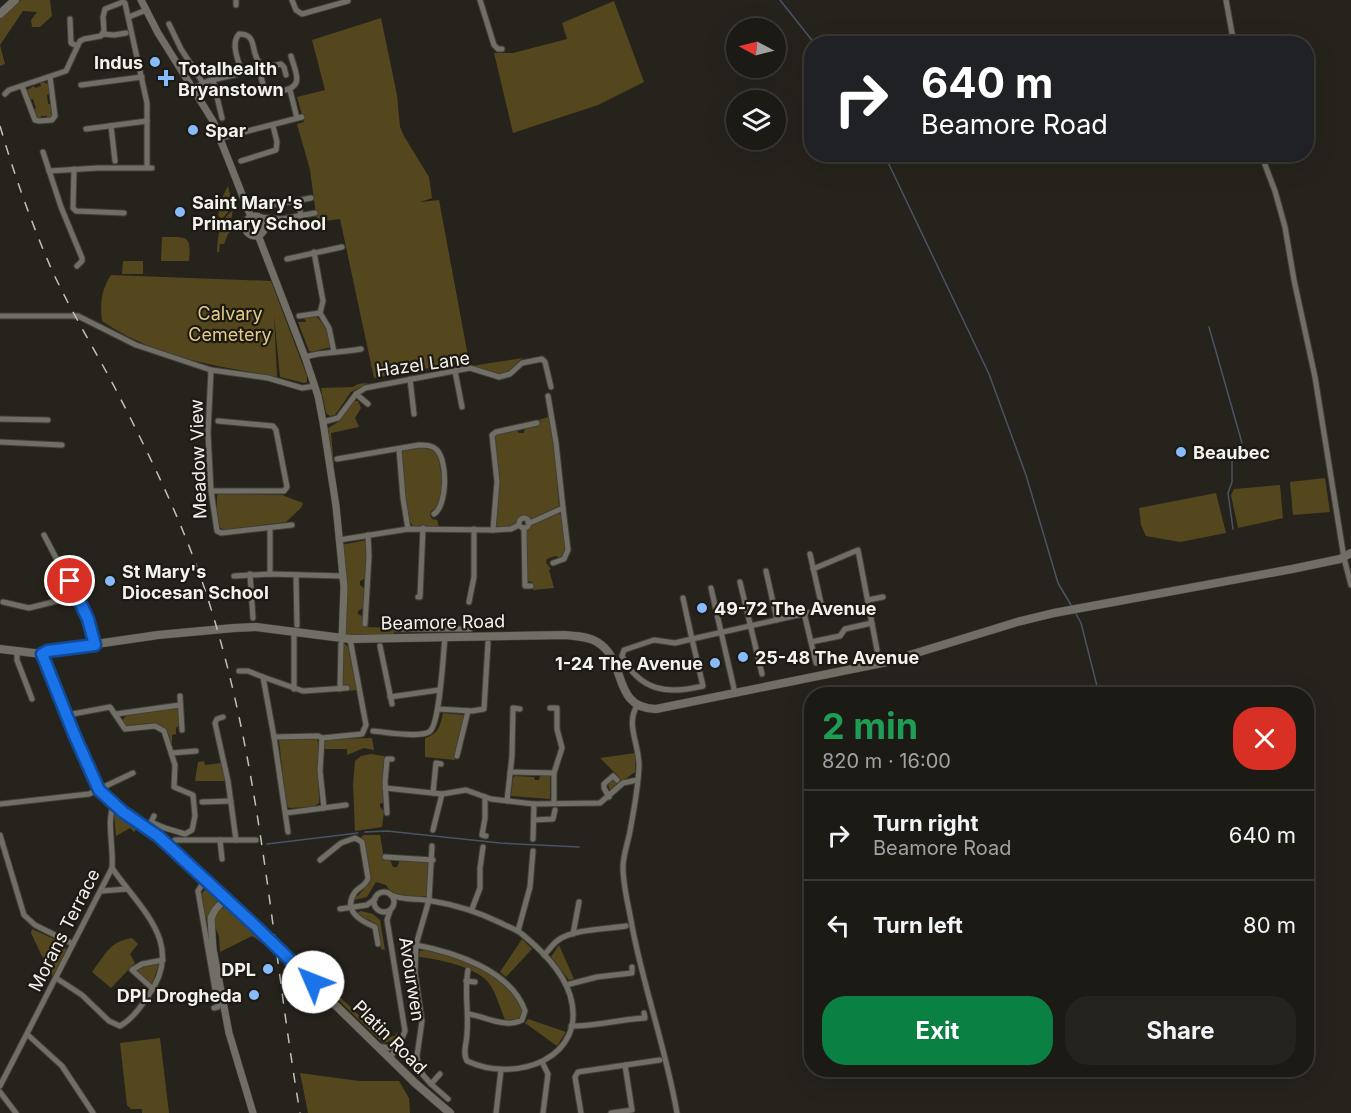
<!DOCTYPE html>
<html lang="en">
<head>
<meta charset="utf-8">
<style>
  :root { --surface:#1c1a15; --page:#25231e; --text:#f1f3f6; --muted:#a0a1a0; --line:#3a3834; --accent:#0b8043 }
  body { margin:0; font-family:Inter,sans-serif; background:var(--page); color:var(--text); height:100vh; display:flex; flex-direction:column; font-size:22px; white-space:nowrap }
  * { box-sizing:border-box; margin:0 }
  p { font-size:20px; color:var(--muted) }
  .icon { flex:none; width:33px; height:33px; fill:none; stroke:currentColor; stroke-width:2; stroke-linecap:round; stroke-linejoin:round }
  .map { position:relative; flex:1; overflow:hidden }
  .side { position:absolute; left:804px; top:687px; width:510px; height:390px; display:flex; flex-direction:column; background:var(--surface); border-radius:24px; box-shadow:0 6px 24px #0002,0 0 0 2px var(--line) }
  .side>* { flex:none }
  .hud { position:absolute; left:804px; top:36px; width:510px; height:126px; border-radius:24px; box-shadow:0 6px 24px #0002,0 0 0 2px var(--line); background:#202124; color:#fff; overflow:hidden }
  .needle { width:39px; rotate:277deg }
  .fabs { position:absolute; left:726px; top:18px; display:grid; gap:12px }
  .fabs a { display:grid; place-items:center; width:60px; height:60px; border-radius:50%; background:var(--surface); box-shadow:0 6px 24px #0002,0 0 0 2px var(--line); font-size:30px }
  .pin { position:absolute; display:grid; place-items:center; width:51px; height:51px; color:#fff; margin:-26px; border:3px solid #fff; border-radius:50%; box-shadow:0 2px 6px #0007 }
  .me { position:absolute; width:66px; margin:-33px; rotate:314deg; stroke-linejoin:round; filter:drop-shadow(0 0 4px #0008) }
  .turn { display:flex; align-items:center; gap:21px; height:126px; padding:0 18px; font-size:27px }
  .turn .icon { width:78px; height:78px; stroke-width:2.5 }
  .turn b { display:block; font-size:42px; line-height:51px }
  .round { display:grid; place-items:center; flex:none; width:63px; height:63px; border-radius:24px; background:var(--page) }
  .headline { display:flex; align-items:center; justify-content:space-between; height:102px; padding:0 18px }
  h1 { font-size:36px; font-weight:700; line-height:45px; color:#1e9e55 }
  .primary-button { display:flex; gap:12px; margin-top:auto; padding:12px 18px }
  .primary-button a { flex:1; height:69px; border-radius:24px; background:var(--accent); color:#fff; font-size:24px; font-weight:700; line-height:69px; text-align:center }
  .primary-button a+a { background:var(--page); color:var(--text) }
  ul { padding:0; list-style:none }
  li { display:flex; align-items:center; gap:18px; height:90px; padding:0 18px; border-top:2px solid var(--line) }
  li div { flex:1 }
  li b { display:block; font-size:22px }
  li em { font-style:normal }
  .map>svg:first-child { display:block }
  .green { fill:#54471e }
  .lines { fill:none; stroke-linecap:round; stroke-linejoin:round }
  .stream { stroke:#495465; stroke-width:1.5 }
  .minor-casing { stroke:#413f39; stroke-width:7 }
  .tertiary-casing { stroke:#413f39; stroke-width:8 }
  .secondary-casing { stroke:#413f39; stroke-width:9 }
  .minor { stroke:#716e65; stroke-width:5 }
  .tertiary { stroke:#716e65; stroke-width:7 }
  .secondary { stroke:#716e65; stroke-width:8 }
  .rail { stroke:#c2c0ba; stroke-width:1.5; stroke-dasharray:10 10; stroke-linecap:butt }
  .route-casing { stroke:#114b97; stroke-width:15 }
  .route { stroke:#1a73e8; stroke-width:10 }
  .poi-dot { fill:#87bbfb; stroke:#1d1a13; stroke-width:2 }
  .labels { text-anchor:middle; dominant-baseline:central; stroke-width:4.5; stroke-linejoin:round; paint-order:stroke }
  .poi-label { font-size:18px; font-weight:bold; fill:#f4f2ed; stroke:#1d1a13; text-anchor:start }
  .park-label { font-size:18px; fill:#e3cb86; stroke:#1d1a13 }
  .street-label { font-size:18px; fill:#f4f2ed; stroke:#1d1a13 }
</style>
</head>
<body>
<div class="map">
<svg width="1351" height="1113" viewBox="0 0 1351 1113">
  <rect width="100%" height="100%" fill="#26231c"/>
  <g class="green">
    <polygon points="21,0 50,0 52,16 40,27 32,27 31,20 37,12 23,11 0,45 5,64 0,66 0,19"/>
    <polygon points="614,1 644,82 598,105 513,133 494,53 513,53 567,39 562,23"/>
    <polygon points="381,18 397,95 400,127 404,136 429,177 432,198 420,202 439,200 468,356 467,360 463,362 374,378 340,219 317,222 310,170 297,124 304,122 297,97 325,90 312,40"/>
    <polygon points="43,82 48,84 50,94 47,95 48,104 52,104 53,115 48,119 47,116 41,116 41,120 36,118 33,110 36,108 33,99 29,100 27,90 34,86 35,88 41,86 40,83"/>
    <polygon points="228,186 233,206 222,219 218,216 221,200"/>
    <path d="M233 210 231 220 236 228 228 234 224 244H220L219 252H217C218 236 219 221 233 210Z"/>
    <path d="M162 237C186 237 192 234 189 261H161Z"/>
    <polygon points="123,261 143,261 143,274 122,274"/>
    <path d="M111 275 271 281 307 376V382L304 383 280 377 274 315 277 377C213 365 157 358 102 321 100 304 101 290 111 275Z"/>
    <polygon points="316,316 327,328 331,347 312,352 309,351 298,322 306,322 304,318"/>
    <path d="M523 358C517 362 514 368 508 371 497 378 482 368 471 366Z"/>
    <polygon points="368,383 351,392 335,415 330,416 326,413 321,388 353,387 358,384"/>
    <polygon points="354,401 358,401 361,408 355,418 359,427 331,433 334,466 333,465 328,428 338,422"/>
    <polygon points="549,417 554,447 559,506 534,518 520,517 514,526 497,527 496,526 499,483 493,439 495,435 516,430 519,433 524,433 525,428 538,424 538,420"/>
    <path d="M422 447H429L438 455 442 480 439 507 431 511 430 515 432 519 437 520 439 527 413 526C402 515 403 470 402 454L404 450Z"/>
    <polygon points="1325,478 1330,512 1293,515 1290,482"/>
    <polygon points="1280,485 1283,518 1238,528 1231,495 1234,489"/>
    <polygon points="1216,493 1226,533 1180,542 1146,536 1141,525 1139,508"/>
    <polygon points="220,494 282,495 303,503 301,508 286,522 223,530 217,525 217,495"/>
    <polygon points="559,513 561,515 566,550 562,558 555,556 547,559 546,563 551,569 549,570 554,588 533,590 532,582 527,581 526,530 530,526"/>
    <polygon points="367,540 366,578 360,581 360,585 365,589 363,608 358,611 358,614 362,616 363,623 367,624 368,627 394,628 394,634 357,634 357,637 347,635 344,633 341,545"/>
    <polygon points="344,643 348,647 357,690 348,691 348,687 342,687"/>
    <polygon points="176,708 179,709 180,725 176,728 176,734 172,735 172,747 169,735 162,726 148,723 126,727 122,721 127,715"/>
    <path d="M443 713 464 715 455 760 425 757V738C439 734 440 726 443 713Z"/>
    <polygon points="316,738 318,742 319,803 313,807 289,808 286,804 279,740"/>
    <polygon points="372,738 374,750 364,748 347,755 347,749 324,749 325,742 328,739"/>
    <polygon points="635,753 635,772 610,790 608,785 612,780 617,782 620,778 600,758"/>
    <polygon points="371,754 384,756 384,802 380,804 380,807 384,811 382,827 355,831 353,785 355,761 361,756"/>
    <polygon points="204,761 205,765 221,763 225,781 195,781 198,762"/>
    <polygon points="515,776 534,777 535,780 539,780 540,776 550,776 550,799 511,796 513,778"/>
    <polygon points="114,814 118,814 138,828 134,832 130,828 116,836"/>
    <path d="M363 835H380L384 859 390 860 393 867H397L400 860 429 863 426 896C412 897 393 898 386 885L376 882 367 897 354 900 356 895 358 896 370 881 363 840 361 838Z"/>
    <polygon points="207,888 218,897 217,902 208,917 205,918 201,894"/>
    <polygon points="226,907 230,907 273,947 273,950 252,936 220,952 219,936 215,927 214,918 221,908"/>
    <polygon points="361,911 373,914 380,920 385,950 381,949 377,927 371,922 370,920 363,918 362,919 357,913"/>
    <polygon points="32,929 65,944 66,951 53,976 50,973 31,933"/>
    <path d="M132 938 138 944 130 954 135 963 111 988 92 972C105 955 110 941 132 938Z"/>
    <polygon points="522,939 532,949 506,977 500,972"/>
    <polygon points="559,945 574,979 569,980 551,957"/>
    <path d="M425 950C456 956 513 977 522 1012L520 1019 505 1020C500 1008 496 992 488 982 476 967 436 958 418 957L420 951Z"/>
    <polygon points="160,962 151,986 135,969 139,966"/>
    <polygon points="305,964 383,1038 395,1036 398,1031 395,1040 383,1043 302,965"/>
    <polygon points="528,1019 566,1032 557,1046 525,1023"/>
    <polygon points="160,1038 169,1113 142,1113 142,1109 131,1109 127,1105 120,1043"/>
    <polygon points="300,1073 359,1081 399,1081 409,1098 410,1113 308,1113"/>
  </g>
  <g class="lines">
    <g class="stream">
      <polyline points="780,0 815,44"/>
      <polyline points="884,154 989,374 1026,475 1058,583 1071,605"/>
      <polyline points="1209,327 1242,443"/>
      <polyline points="1233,529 1228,493 1232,482 1232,454 1241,450"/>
      <polyline points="1075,612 1081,623 1099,694"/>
      <polyline points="365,832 387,831 500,843 579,847"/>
      <polyline points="267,844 358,833"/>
    </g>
    <g class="minor-casing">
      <g id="minor">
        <polyline points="292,0 296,10 302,14 348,1"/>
        <polyline points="480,0 494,45 498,49 502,49"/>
        <polyline points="1226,0 1234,44"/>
        <polyline points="236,5 236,0"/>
        <polyline points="129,17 146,10"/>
        <polyline points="70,19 71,43 77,46"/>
        <polyline points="169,24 181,49 203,83"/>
        <polyline points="102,34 114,35 126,33"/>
        <path d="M259 69 265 92C271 93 275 92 281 91 305 87 296 74 291 56"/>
        <path d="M242 73C239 62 230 44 239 34 258 34 250 51 259 62"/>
        <polyline points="213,80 222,118"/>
        <polyline points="81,85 142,77"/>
        <polyline points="22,86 35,120 39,121 52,120 55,116 50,77"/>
        <polyline points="194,88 208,81 281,64 284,67 286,75"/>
        <polyline points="290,90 297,118"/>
        <polyline points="5,94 9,90 66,71 80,41 84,39 101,36 104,31 103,17 105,9 123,2 125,3 147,103 147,167"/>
        <polyline points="111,126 115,161"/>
        <polyline points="86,129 147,121"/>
        <polyline points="221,138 302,117"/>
        <polyline points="43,152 61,207 82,258 82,261 77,266"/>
        <polyline points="1261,154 1275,191 1285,227 1294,280 1315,377 1344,558 1351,585"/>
        <polyline points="241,161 276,150 277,142 273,126"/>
        <polyline points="74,169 73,208 76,211 124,213"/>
        <polyline points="49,171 98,168 152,168"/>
        <polyline points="298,200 301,216"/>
        <polyline points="267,206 311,198"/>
        <polyline points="259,217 282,219 315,213"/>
        <polyline points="265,228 281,220"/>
        <polyline points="314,252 323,301 320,313 329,328 334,352"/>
        <polyline points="287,259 342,247"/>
        <polyline points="0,316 78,316 136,345 211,370 268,378 302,388 315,386"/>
        <polyline points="299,316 320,313"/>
        <path d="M305 357C324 351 342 353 361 349"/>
        <polyline points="211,370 208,433 211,491 217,531 221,533 292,525"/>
        <polyline points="455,371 462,407"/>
        <polyline points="410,379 414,414"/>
        <polyline points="356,394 368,404"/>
        <polyline points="0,419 48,420"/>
        <polyline points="323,422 338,418 356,394 365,388 470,368 499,377 510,374 522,363 542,359 545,362 551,387"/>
        <polyline points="0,442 62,445"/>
        <polyline points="399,449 403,498 408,529"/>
        <path d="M337 459 419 445C426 445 432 445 437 450 448 462 447 506 434 514"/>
        <polyline points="211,491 284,491 287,487 276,430 273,426 218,421"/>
        <circle cx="524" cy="523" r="5"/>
        <polyline points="528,522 532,522 563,508 556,443 548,396"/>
        <polyline points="270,528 270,574"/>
        <polyline points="524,528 525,586 531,586"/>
        <polyline points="493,530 497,482 492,435 496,432 537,423"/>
        <polyline points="44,535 88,619 95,645"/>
        <polyline points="339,540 408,529 493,530 511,529 519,525"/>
        <polyline points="553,563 564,559 568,550 563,508"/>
        <polyline points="813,569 858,550 877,650"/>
        <polyline points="766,571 777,620"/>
        <polyline points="250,574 253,618"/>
        <polyline points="296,575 297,625"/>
        <polyline points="234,576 270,574 342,576"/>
        <polyline points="740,582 762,674"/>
        <polyline points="711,588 735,693"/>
        <polyline points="418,597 420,597 423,528"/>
        <path d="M683 598C686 612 689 626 692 639L703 686C667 695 640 691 622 656L624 650 654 640 675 643 692 639 816 611 820 609 821 603 810 554"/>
        <polyline points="868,600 883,597"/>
        <polyline points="3,602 29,608 77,596"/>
        <polyline points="469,602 474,577 474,529"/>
        <polyline points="804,613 816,663"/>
        <polyline points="365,624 369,556 368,535"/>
        <polyline points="396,629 470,629"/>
        <polyline points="811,642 840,636 845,629 872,623"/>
        <polyline points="380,646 392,704"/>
        <polyline points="17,652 17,660 32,699"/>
        <polyline points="239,671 248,671 263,677 274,737 318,736 322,738 362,734 366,725 350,639"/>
        <polyline points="263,677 303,691 347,688"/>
        <polyline points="294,689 294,633"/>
        <polyline points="340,689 341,644"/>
        <polyline points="180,696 182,730"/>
        <polyline points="390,697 439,690"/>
        <path d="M637 706C625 724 640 746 639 767 638 789 634 810 630 831 628 843 623 855 623 867 623 887 629 907 632 926 644 989 666 1049 677 1113"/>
        <polyline points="550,708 557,708 557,729 562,748 554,773 554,803"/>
        <polyline points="438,709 472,711 484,709 488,643"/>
        <polyline points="116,714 180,705"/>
        <polyline points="67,715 110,707 125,729 155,726 164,731 175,765 174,787 193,795 195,816 192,830 185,834 165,828 151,822 154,816"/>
        <polyline points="223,717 217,719 215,723 228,781 236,840"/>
        <path d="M373 731C386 732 418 738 429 732 440 726 443 654 445 638"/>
        <polyline points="274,737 288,832"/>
        <polyline points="322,738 320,771 324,808"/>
        <polyline points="172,753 196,751"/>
        <polyline points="457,756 468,711"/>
        <polyline points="510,772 554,773"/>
        <polyline points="385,788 442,794 466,790 491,799 534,804 600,803 623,783 637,780"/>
        <polyline points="433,793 436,763 441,764"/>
        <polyline points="485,797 485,818 482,835 486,836"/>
        <polyline points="609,797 604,788 604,784 613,776 617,780"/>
        <polyline points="507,801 512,756 513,708 520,709"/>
        <polyline points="202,802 231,801"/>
        <polyline points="0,804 89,794 133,773"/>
        <polyline points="286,813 346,805"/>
        <polyline points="387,813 385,782 387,759 392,759"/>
        <polyline points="534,820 553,819 555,810"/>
        <polyline points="433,830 442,794"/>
        <polyline points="0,835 24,915 35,925 73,944"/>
        <polyline points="533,839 534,804"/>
        <polyline points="220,840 222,859"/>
        <polyline points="169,846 175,840 256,840"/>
        <path d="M432 846 429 900 416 945C453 952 511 970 525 1011L522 1020C505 1029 485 1016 468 1014"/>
        <polyline points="385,857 433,860"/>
        <path d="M320 860 341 843 355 838 362 842 368 878C366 886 360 886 355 892 342 911 361 921 375 927L378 944"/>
        <polyline points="205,880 198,891 218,1007 214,1008"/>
        <polyline points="101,891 127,889"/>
        <circle cx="384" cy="902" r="10"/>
        <path d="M391 895C405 901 418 898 432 901 457 905 478 912 501 923 508 927 516 929 522 934 541 950 562 970 570 995 589 1058 516 1084 467 1061 462 1053 467 1043 467 1033 469 1012 464 992 468 970"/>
        <polyline points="340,909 367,905 375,899"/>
        <polyline points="472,909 480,888 480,868 483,847"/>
        <polyline points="390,911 387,920 405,1031 401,1041 390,1058"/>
        <polyline points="518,931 530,887 533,851"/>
        <polyline points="573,934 579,902"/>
        <polyline points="416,945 415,973 422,1021 417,1056 418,1065 423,1075 431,1084 448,1099"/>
        <path d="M544 955C549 950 552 945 557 941 571 929 608 929 626 926"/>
        <path d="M56 978 82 995 109 1021 120 1026C131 1020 141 1007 148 996 186 944 141 910 112 868"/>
        <polyline points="466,981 475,982"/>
        <polyline points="566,985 597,977 632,973 632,967"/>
        <polyline points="153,989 132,970 142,964 163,960"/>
        <path d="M571 1026C593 1027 621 1019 645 1018L644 1013"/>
        <polyline points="28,1035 62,1066 93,1113"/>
        <polyline points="378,1046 389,1048 397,1044"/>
        <polyline points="542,1062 548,1074 543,1113"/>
        <polyline points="431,1084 440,1074"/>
        <path d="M0 1086 112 868C114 850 106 818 114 805"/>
        <polyline points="0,1092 16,1113"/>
        <polyline points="496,1113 501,1070"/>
        <polyline points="581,1113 575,1077 578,1072 660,1060"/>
        <polyline points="611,1113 632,1110 625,1065"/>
      </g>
    </g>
    <g class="tertiary-casing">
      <g id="tertiary">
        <polyline points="141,0 158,33 213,121 251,217"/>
        <circle cx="255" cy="226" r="10"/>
        <polyline points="258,235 305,357 318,396 323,422 336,506 344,587 342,639"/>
        <polyline points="226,898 215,910 211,918 213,949 229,1033 253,1113"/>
      </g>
    </g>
    <g class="secondary-casing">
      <g id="secondary">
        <polyline points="0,14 15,0"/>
        <polyline points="0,649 42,654"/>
        <path d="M42 654 48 651 158 635 234 628 256 627 350 639 565 635C576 636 588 636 597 642 628 660 611 708 656 709L887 662 1017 622 1054 613 1292 569 1340 559 1351 553"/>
        <polyline points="42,654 91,775 106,797 123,812 154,833 226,898 415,1083 450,1113"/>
      </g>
    </g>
    <use href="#minor" class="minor"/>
    <use href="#tertiary" class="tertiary"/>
    <use href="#secondary" class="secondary"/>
    <path class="rail" d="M0 126C14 174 31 222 51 268 70 310 94 348 115 388 148 452 180 517 203 584 261 755 270 936 300 1113"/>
  </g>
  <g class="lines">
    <g class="route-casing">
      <polyline id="route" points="70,581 88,619 95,645 48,651 42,654 74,734 99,790 123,812 158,836 252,923 313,982"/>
    </g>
    <use href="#route" class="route"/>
  </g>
  <g class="poi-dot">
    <circle cx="155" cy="62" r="6"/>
    <path d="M163 69h6v6h6v6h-6v6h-6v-6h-6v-6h6z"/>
    <circle cx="193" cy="130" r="6"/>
    <circle cx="180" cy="212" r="6"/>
    <circle cx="1181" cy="452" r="6"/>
    <circle cx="110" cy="581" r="6"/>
    <circle cx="702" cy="608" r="6"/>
    <circle cx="743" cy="657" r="6"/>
    <circle cx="715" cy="663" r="6"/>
    <circle cx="268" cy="969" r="6"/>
    <circle cx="254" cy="995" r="6"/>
  </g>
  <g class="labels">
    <g class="poi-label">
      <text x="143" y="62" text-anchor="end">Indus</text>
      <text x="178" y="68">Totalhealth<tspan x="178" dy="21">Bryanstown</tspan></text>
      <text x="205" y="130">Spar</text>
      <text x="192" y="202">Saint Mary's<tspan x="192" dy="21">Primary School</tspan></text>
      <text x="1193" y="452">Beaubec</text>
      <text x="122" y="571">St Mary's<tspan x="122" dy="21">Diocesan School</tspan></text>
      <text x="714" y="608">49-72 The Avenue</text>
      <text x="755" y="657">25-48 The Avenue</text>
      <text x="703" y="663" text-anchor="end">1-24 The Avenue</text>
      <text x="256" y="969" text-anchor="end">DPL</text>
      <text x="242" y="995" text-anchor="end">DPL Drogheda</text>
    </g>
    <g class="park-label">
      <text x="230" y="313">Calvary<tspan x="230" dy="21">Cemetery</tspan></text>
    </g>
    <g class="street-label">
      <text transform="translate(423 364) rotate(-8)">Hazel Lane</text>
      <text transform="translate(198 459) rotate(-92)">Meadow View</text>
      <text transform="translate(443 622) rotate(-1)">Beamore Road</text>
      <text transform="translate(64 930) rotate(-63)">Morans Terrace</text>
      <text transform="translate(412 979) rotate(81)">Avourwen</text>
      <text transform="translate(390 1037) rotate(45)">Platin Road</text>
    </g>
  </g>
</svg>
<div class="fabs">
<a><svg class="needle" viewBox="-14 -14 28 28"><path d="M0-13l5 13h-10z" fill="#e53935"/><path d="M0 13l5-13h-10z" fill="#a0a1a0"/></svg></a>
<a><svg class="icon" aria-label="layers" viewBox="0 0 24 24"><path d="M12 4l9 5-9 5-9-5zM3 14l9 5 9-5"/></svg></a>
</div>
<div class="pin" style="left:70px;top:581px;background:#d93025"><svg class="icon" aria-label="arrive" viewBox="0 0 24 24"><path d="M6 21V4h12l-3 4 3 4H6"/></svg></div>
<svg class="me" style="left:313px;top:982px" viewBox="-20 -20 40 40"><circle r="19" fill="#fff"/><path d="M0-13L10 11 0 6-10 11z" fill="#1a73e8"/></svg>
<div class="hud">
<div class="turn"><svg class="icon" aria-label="right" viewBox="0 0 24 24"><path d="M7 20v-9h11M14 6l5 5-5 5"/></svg><div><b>640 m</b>Beamore Road</div></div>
</div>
<section class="side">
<div class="headline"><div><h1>2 min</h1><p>820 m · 16:00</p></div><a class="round" style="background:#d93025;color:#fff"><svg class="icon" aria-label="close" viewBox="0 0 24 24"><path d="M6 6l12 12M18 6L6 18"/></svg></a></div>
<ul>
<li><svg class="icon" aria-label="right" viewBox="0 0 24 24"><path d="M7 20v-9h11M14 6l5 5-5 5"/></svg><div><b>Turn right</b><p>Beamore Road</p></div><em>640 m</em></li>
<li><svg class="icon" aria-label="left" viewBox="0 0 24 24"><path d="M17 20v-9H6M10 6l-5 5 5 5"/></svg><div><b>Turn left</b></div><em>80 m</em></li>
</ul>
<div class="primary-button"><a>Exit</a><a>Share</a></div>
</section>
</div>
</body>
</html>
